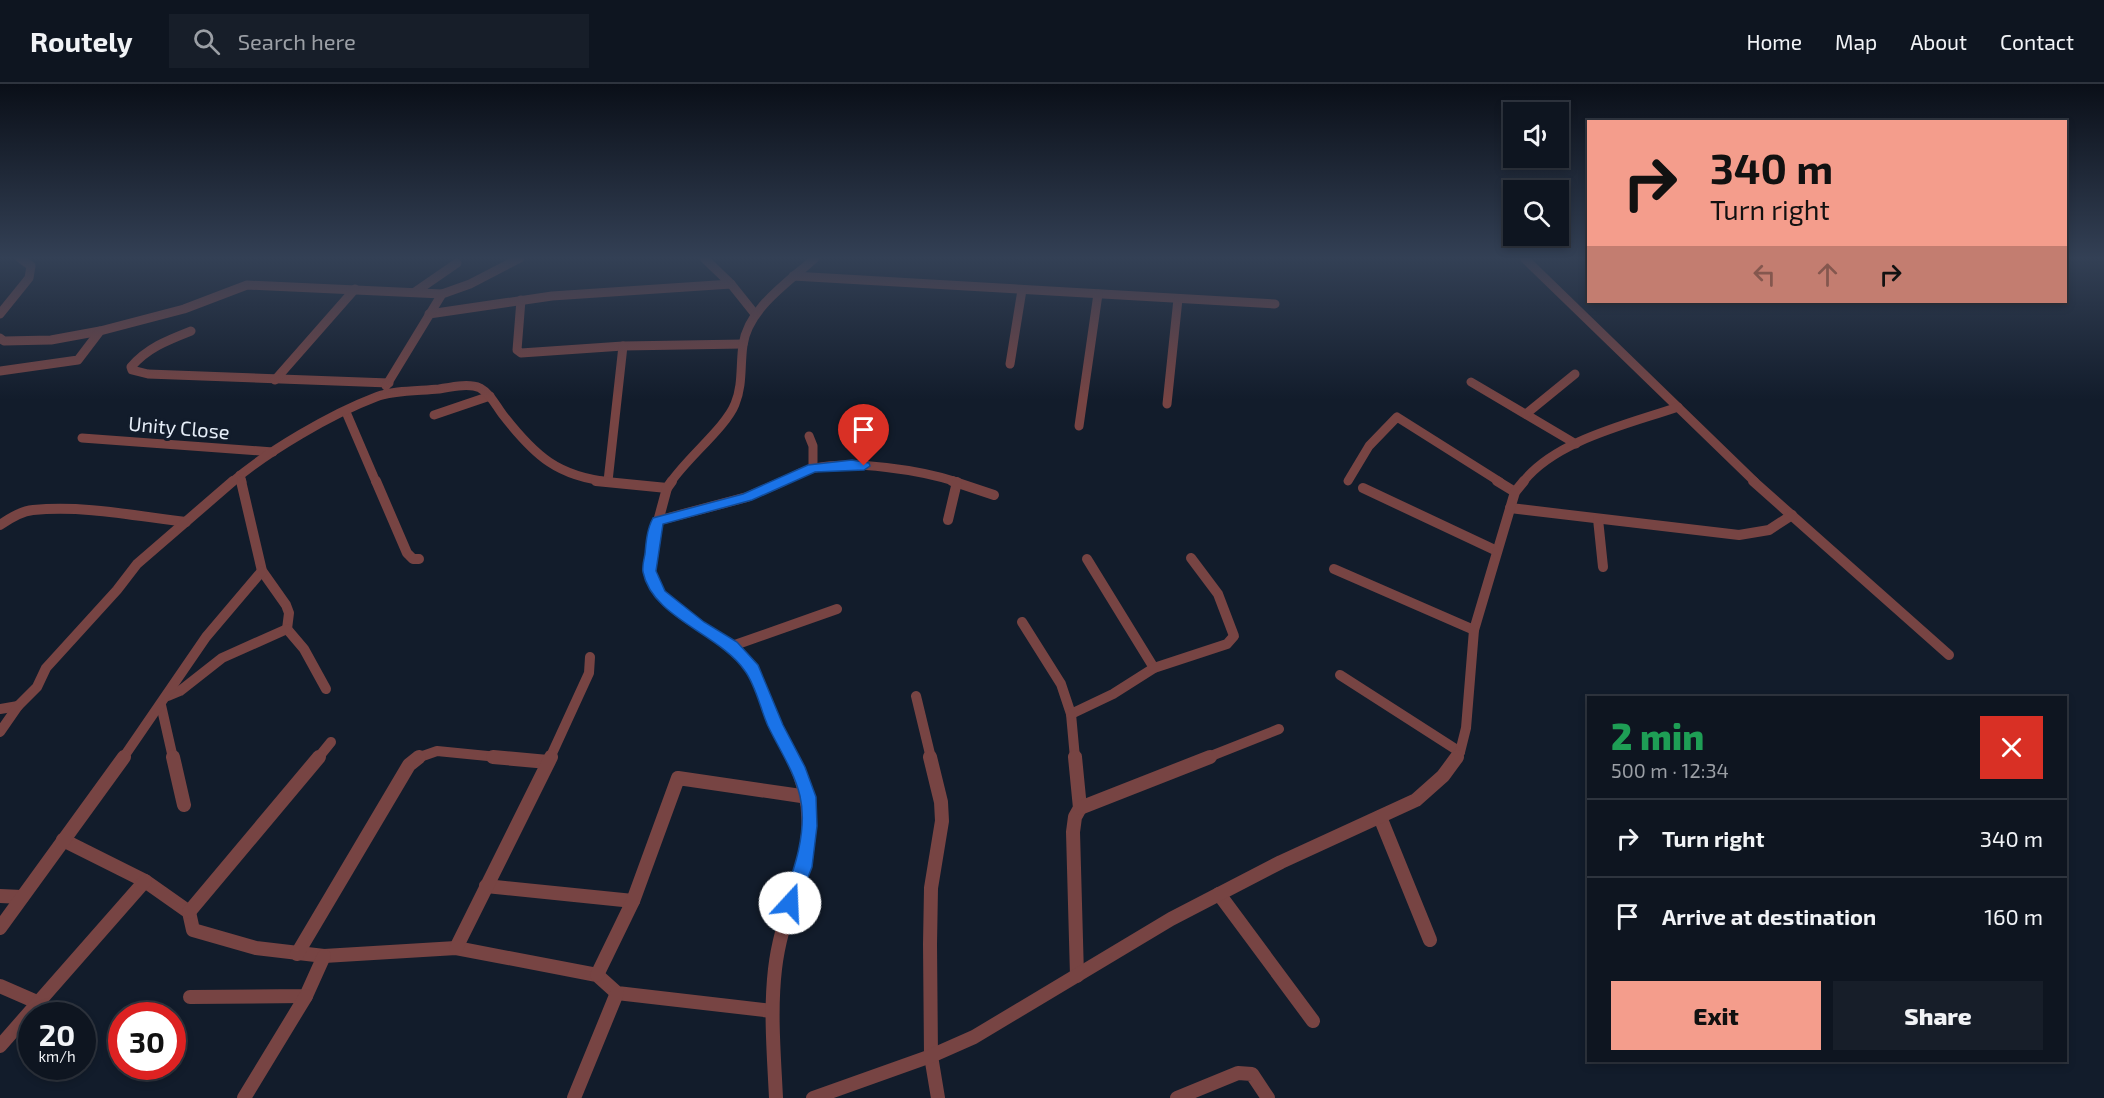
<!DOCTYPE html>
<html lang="en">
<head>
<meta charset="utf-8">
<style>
  :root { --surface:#0e1520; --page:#171e29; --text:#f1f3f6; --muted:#9b9fa5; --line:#2e343e; --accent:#f49d8c }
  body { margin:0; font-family:"Exo 2",sans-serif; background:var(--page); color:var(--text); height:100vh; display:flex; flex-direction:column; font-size:22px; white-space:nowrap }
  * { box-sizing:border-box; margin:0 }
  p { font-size:20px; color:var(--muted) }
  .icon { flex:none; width:33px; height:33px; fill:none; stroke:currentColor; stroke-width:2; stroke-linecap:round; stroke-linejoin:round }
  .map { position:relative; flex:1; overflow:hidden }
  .drawer { position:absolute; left:1587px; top:612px; width:480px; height:366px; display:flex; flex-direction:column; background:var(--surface); border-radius:0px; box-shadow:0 3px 9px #0003,0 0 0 2px var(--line) }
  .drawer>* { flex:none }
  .hud { position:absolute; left:1587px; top:36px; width:480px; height:183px; border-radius:0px; box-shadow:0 3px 9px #0003,0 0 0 2px var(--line); background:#f49d8c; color:#111; overflow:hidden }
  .buttons { position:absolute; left:1503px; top:18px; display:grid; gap:12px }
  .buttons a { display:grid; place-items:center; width:66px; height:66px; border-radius:0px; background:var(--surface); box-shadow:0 3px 9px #0003,0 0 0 2px var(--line); font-size:30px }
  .speed { position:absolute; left:18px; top:918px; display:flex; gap:12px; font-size:30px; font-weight:700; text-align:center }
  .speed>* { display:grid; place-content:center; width:78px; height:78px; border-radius:50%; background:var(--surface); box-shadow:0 3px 9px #0003,0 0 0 2px var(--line); line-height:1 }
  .speed small { font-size:15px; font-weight:400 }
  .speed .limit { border:9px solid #d22; background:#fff; color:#111 }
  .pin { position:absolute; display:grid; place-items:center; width:51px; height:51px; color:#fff; margin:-62px -26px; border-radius:50% 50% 50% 0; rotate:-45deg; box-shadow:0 0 6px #0007 }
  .pin .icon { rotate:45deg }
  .me { position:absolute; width:66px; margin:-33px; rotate:20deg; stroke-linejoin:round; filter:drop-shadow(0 0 4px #0008) }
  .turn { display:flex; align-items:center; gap:21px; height:126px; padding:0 24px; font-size:27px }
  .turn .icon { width:78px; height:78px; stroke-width:2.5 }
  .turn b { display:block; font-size:42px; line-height:51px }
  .lanes { display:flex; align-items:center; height:57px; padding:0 24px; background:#0003; justify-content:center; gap:30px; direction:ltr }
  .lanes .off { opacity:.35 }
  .round { display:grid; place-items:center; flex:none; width:63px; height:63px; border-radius:0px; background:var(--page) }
  .headline { display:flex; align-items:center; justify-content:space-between; height:102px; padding:0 24px }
  h1 { font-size:36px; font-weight:800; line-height:45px; color:#1e9e55 }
  .button { display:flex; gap:12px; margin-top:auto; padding:12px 24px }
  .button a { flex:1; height:69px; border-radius:0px; background:var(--accent); color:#111; font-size:24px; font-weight:800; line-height:69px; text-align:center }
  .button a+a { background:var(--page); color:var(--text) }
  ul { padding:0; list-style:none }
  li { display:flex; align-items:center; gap:18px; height:78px; padding:0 24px; border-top:2px solid var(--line) }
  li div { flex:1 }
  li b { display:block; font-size:22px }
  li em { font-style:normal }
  header { display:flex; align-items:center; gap:36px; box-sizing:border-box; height:84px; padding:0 30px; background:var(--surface); border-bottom:2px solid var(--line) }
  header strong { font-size:28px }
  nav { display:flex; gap:33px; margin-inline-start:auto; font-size:21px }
  .search { width:420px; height:54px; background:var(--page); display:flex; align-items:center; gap:15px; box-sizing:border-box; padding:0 21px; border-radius:0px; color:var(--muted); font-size:22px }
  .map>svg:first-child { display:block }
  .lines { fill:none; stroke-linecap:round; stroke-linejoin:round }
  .street-far2 { stroke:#774443; stroke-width:9 }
  .street-far1 { stroke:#774443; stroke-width:10 }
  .street { stroke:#774443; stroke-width:14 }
  .route { fill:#1a73e8; stroke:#114b97; stroke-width:1.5 }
  .labels { text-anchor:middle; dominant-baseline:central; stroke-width:6; stroke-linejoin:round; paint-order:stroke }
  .street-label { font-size:20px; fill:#e5edf7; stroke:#121c2b }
</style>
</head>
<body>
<header>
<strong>Routely</strong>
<div class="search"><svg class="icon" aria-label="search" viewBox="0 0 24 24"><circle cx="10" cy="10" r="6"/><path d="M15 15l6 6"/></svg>Search here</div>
<nav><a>Home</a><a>Map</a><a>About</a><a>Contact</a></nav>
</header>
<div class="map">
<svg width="2104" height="1014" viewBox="0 0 2104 1014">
  <rect width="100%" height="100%" fill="#121c2b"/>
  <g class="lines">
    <g class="street-far2">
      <polyline points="704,174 731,200 755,230"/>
      <polyline points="1524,174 1755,398"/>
      <polyline points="793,192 1275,220"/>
      <polyline points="415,208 457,179"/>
      <polyline points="521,216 517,266 521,269 623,262 743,260"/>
      <polyline points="0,230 29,194 31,182 20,174"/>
      <polyline points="429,230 552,212 731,200"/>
      <path d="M191 247C168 256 147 264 131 283L132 286 148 290 389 299"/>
      <polyline points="0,254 4,257 51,256 100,247"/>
      <polyline points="1010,280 1022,206"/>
      <polyline points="0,287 78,276 100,247 184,225 247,201 442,210"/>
      <polyline points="275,296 355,205"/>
      <polyline points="1471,298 1576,360"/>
      <polyline points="386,302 442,210 470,200 520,174"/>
      <polyline points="1167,320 1178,215"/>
      <polyline points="346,328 376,398"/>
      <polyline points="1526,330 1575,290"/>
      <polyline points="434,331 490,312"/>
      <polyline points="1079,342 1098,210"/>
      <polyline points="809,352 813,362 813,384"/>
      <polyline points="82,354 273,368"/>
      <polyline points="240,391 242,398"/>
      <polyline points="608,397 623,262"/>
      <polyline points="1348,397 1369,362 1397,333 1500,398"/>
      <path d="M232 398C268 367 331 330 376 313 394 306 419 307 439 305 451 303 469 299 480 304 491 310 496 322 503 331 535 372 558 393 611 398"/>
      <path d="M671 398C687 374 726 343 735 320 743 301 740 281 743 261 748 224 789 198 815 174"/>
      <path d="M780 398C791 394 803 386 815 384 853 376 920 386 957 398"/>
      <path d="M1523 398C1556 356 1629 340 1678 323"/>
    </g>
    <g class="street-far1">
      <polyline points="241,397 262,487 286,521 289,529 287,545"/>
      <polyline points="376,397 407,469 413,475 419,475"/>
      <polyline points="596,397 667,404"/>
      <polyline points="672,397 667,404 653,456 649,487 660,510 699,542 732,562 752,585 792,674"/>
      <polyline points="952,397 994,411"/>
      <polyline points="1497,397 1515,408"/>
      <polyline points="1753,397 1949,571"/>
      <polyline points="1363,404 1497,467"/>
      <polyline points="1510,424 1739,451 1769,446 1792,431"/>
      <polyline points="1598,435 1603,483"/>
      <polyline points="948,436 957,398"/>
      <polyline points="657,437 747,413 784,397"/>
      <path d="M0 441C10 434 21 427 33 426 84 421 136 432 186 438"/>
      <polyline points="1087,475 1154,584"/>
      <polyline points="1334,485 1474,546"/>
      <polyline points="1022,538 1061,600 1071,630 1075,674"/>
      <polyline points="287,545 304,565 326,605"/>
      <polyline points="732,562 837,525"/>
      <polyline points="1340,591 1460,668"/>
      <polyline points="168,612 180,607 222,574 287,545"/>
      <polyline points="916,612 931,674"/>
      <polyline points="161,621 173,674"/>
      <polyline points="0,625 18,622"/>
      <polyline points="1071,630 1113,610 1154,584 1227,560 1234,552 1218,510 1191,474"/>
      <polyline points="0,648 18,622 37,603 46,584 117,506 137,480 233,397"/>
      <polyline points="123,674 206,553 262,487"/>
      <polyline points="318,674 331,658"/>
      <polyline points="417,674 437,667 508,674"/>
      <polyline points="550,674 589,589 590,573"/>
      <polyline points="1206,674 1279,645"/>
      <polyline points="1456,674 1460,668 1466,644 1474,546 1515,408 1524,397"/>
    </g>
    <g class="street">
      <polyline points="173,673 184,721"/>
      <polyline points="493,673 548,678"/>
      <polyline points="930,673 941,718 942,737 931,804 930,860 931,972 938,1014"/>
      <polyline points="1075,673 1080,724 1075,733 1073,748 1077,892"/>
      <polyline points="1080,724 1210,673"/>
      <polyline points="1380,733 1430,856"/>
      <polyline points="63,756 145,797 189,828 193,846 256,864 324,872 456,864 597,891 617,909 772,927"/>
      <polyline points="486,802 633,817"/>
      <polyline points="1219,810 1313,937"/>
      <polyline points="0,812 22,813"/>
      <polyline points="189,828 319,673"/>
      <polyline points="0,844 124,673"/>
      <polyline points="456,864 551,673"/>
      <polyline points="297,870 409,681 419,673"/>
      <polyline points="597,891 633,817 678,694 808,713"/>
      <polyline points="0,902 39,919"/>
      <polyline points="190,913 306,912 324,872"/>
      <polyline points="0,962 145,797"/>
      <polyline points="244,1014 306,912"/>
      <polyline points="574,1014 617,909"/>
      <path d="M776 1014C774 971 770 928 775 885 784 805 834 755 792 673"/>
      <polyline points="813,1014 931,972 974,953 1171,835 1281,778 1416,716 1443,692 1457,673"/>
      <polyline points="1177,1014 1238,989 1252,990 1268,1014"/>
    </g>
  </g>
  <linearGradient id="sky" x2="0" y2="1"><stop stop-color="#0a0f18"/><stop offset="0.55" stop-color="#334055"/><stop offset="1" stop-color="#334055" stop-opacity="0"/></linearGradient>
  <rect width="2104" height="316" fill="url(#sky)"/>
  <path class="route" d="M852 376 869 379 870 382 864 386 815 388 752 416 663 440 656 487 665 507 704 538 737 558 758 581 783 641 805 683 816 713 817 742 812 783 796 824 790 826 784 824 782 819C794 786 808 747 800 712 794 687 779 665 768 642 760 624 756 602 745 587 720 550 652 534 643 488 642 482 644 475 645 470 646 458 647 445 653 434L743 410 808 381Z"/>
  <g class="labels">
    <g class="street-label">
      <text transform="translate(179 343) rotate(5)">Unity Close</text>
    </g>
  </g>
</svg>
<div class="buttons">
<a><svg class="icon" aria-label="sound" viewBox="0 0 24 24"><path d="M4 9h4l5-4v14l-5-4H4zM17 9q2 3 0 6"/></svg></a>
<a><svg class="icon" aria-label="search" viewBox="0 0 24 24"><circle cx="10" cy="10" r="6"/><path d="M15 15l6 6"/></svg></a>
</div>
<div class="speed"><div>20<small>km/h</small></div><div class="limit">30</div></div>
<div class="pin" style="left:864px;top:382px;background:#d93025"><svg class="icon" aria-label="arrive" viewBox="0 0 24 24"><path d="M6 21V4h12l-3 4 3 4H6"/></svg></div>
<svg class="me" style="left:790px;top:819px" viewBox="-20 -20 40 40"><circle r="19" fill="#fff"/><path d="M0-13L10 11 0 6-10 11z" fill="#1a73e8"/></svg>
<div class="hud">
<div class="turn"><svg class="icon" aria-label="right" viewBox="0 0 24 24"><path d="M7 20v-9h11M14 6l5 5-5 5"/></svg><div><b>340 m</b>Turn right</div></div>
<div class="lanes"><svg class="icon off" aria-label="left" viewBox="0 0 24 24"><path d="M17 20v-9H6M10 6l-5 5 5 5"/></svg><svg class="icon off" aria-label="ahead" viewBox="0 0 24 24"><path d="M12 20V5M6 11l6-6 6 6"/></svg><svg class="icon" aria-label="right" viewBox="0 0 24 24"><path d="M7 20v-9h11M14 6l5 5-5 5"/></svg></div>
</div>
<section class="drawer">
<div class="headline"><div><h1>2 min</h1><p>500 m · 12:34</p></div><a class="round" style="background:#d93025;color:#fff"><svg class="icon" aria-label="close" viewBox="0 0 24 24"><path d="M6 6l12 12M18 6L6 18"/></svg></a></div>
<ul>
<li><svg class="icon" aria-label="right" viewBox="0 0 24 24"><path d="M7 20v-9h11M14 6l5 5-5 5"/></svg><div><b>Turn right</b></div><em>340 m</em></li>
<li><svg class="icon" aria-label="arrive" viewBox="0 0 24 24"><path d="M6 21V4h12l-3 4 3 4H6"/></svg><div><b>Arrive at destination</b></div><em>160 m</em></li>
</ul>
<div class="button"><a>Exit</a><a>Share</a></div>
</section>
</div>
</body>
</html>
